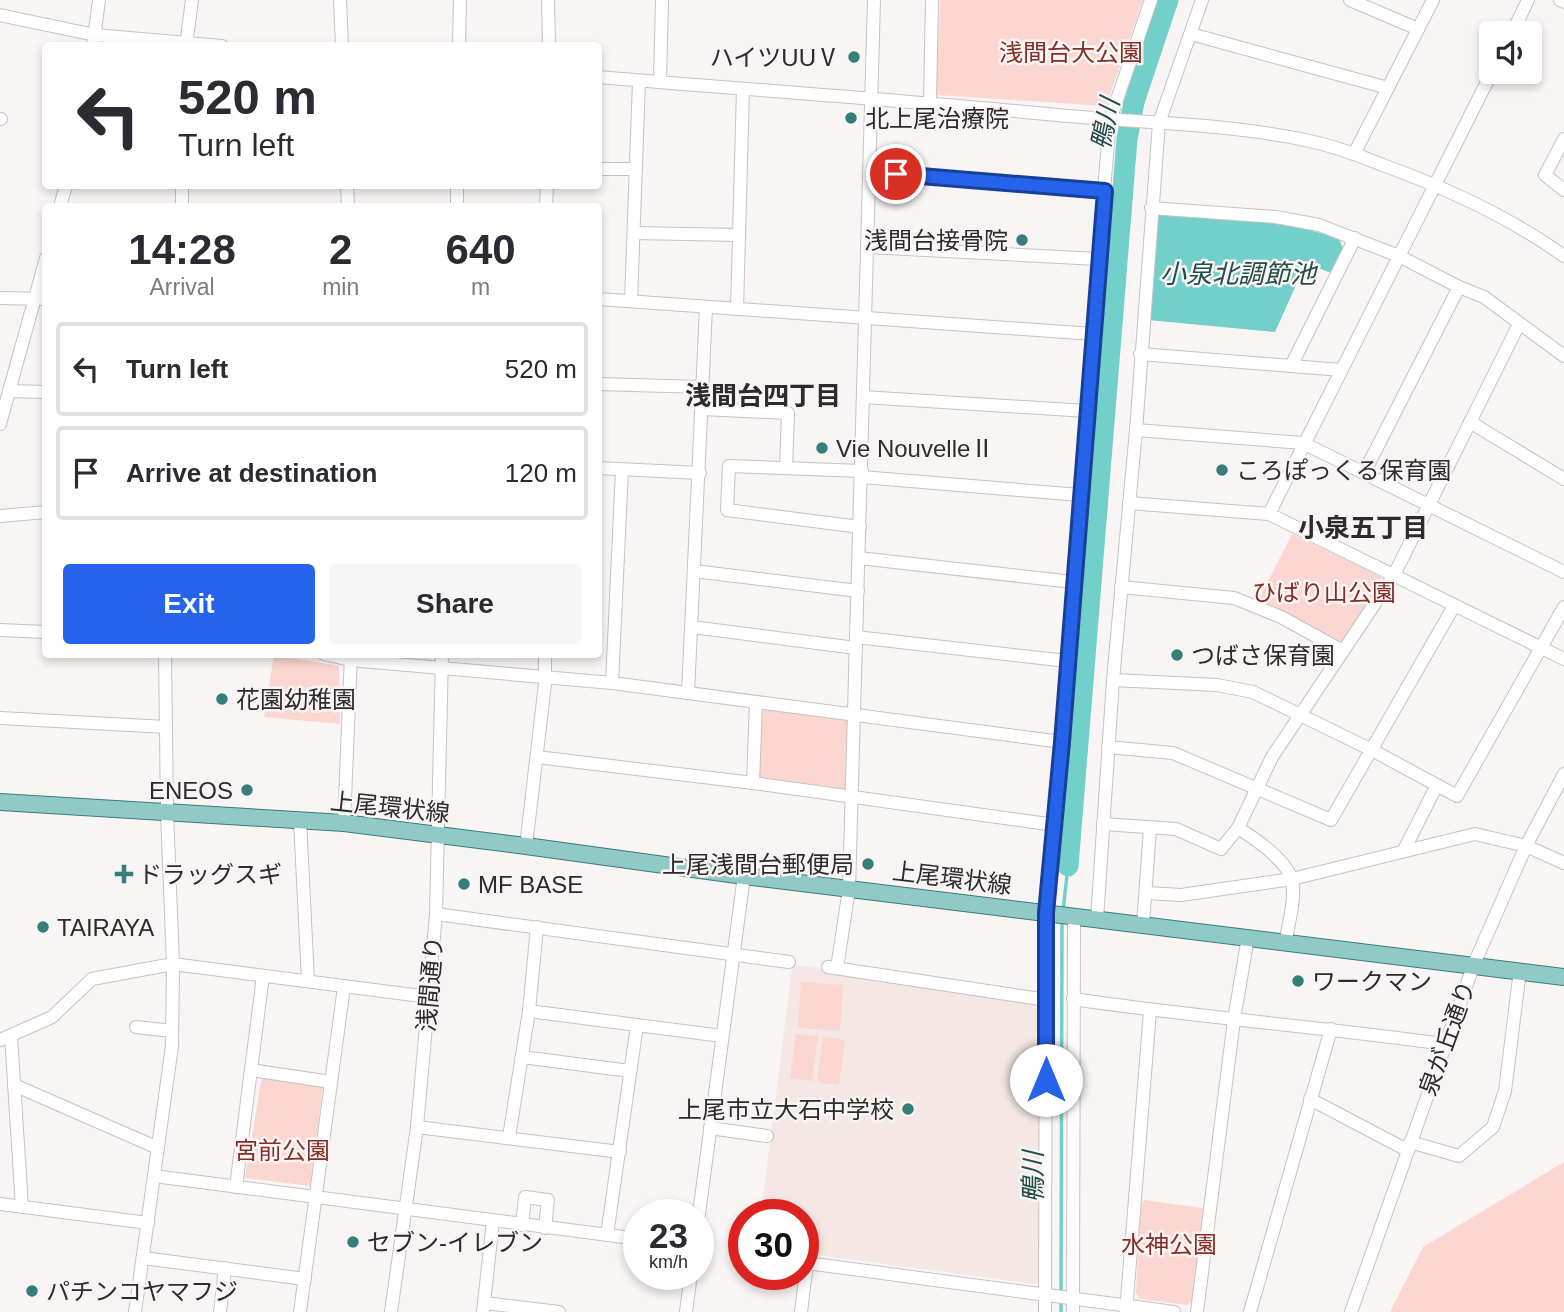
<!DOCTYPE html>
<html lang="en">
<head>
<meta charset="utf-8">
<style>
  :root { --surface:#fff; --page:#f7f7f7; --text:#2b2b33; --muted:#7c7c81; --line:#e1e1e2; --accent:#2563eb }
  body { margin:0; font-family:Helvetica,"Noto Sans JP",sans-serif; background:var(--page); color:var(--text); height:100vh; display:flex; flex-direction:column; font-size:26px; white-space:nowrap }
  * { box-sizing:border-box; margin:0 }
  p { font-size:23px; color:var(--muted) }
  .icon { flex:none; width:38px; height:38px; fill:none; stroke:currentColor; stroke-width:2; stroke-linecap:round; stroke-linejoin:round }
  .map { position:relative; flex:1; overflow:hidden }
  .sheet { position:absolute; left:42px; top:203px; width:560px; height:455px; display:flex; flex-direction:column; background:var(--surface); border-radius:7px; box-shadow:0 4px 10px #0003 }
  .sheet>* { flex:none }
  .banner { position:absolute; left:42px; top:42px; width:560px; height:147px; border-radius:7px; box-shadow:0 4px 10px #0003; background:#fff; color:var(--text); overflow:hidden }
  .tools { position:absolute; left:1479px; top:21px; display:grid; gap:14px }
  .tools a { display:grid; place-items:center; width:63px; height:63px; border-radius:7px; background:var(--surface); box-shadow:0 4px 10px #0003; font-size:35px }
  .speed { position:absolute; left:623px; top:1199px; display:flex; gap:14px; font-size:35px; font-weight:700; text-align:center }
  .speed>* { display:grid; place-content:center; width:91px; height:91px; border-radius:50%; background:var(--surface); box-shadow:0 4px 10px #0003; line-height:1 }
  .speed small { font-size:18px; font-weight:400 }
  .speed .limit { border:10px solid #d22; background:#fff; color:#111 }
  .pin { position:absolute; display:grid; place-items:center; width:60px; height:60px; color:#fff; margin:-30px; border:4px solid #fff; border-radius:50%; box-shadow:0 2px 7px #0007 }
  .me { position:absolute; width:77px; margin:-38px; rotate:0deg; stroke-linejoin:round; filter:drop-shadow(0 0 5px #0008) }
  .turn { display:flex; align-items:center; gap:24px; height:147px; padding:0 21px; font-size:32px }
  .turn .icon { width:91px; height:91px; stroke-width:2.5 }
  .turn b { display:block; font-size:49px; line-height:60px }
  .eta { display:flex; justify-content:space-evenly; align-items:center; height:119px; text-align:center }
  .eta b { font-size:42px; font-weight:700; line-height:49px }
  .cta { display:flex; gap:14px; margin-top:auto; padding:14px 21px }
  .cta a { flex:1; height:80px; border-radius:7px; background:var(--accent); color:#fff; font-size:28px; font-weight:700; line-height:80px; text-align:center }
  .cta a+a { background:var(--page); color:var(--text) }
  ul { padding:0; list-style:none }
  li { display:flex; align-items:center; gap:21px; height:94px; margin:0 14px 10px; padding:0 7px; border:4px solid var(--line); border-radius:7px }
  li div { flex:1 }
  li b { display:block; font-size:26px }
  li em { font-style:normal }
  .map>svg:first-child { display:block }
  .built { fill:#f4e7e4 }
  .green { fill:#fcd6d0 }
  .water { fill:#73cfc9 }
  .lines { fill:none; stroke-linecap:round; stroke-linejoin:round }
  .stream { stroke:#73cfc9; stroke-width:3.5 }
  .river { stroke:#73cfc9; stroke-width:21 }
  .minor-casing { stroke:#c7c2c2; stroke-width:14 }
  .major-casing { stroke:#3d7b78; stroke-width:18 }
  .minor { stroke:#fff; stroke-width:12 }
  .major { stroke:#90cac7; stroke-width:16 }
  .route-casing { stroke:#184099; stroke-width:18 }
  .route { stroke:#2563eb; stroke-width:12 }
  .poi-dot { fill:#357e7a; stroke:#f9f5f4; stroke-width:2.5 }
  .labels { text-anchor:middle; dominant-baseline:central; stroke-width:5; stroke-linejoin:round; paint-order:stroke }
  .park-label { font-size:24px; fill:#832e26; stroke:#f9f5f4 }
  .poi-label { font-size:24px; fill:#2d2b2b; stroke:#f9f5f4; text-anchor:start }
  .street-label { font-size:24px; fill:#2d2b2b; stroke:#f9f5f4 }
  .water-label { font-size:26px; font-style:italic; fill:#214c49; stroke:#f9f5f4 }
  .neighbourhood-label { font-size:26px; font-weight:bold; fill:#2d2b2b; stroke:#f9f5f4 }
</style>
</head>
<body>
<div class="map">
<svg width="1564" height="1312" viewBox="0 0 1564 1312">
  <rect width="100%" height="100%" fill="#f9f5f4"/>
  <polygon class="built" points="795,965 1038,1000 1042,1003 1041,1280 1035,1284 803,1253 803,1214 761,1214 792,968"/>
  <g class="green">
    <polygon points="940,0 1143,0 1106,106 936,95"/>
    <polygon points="1292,534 1380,576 1382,580 1343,640 1338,641 1258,601"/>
    <polygon points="274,655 339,666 340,724 264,717"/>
    <polygon points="759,709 850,719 846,793 756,781"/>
    <polygon points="801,982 843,985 840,1031 798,1028"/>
    <polygon points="796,1034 818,1036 812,1081 790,1078"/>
    <polygon points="823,1037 845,1040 839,1085 817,1082"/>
    <polygon points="262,1076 323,1086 310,1186 245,1178"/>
    <polygon points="1564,1162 1564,1312 1390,1312 1423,1247"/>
    <polygon points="1144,1200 1202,1208 1204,1211 1192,1301 1187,1305 1140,1299 1136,1293 1141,1203"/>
  </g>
  <polygon class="water" points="1160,213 1287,224 1339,238 1343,249 1331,273 1306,263 1275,332 1148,320 1154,220"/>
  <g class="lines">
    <g class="stream">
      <polyline points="1063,911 1068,866"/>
      <polyline points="1061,1292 1062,919"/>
      <polyline points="1061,1312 1061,1300"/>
    </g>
    <polyline class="river" points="1068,866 1127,139 1134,102 1168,0"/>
    <g class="minor-casing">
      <g id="minor">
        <polyline points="340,0 342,46"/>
        <polyline points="548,0 549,46"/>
        <polyline points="1350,0 1418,29"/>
        <polyline points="1560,0 1564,2"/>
        <polyline points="0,15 95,35 222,46"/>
        <polyline points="1512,33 1528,0"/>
        <polyline points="1191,34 1388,88"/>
        <polyline points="93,46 99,0"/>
        <polyline points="186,46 192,0"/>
        <polyline points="459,46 460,0"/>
        <path d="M598 77C751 90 905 100 1057 115 1140 123 1223 123 1305 140 1330 145 1356 154 1380 164 1444 187 1508 216 1564 256"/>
        <polyline points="660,82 662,0"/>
        <polyline points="930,102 932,0"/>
        <polyline points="0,119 1,119"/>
        <polyline points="1564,139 1545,175 1564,190"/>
        <polyline points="1354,154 1433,0"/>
        <polyline points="598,169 636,169"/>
        <polyline points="870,172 1105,191"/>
        <polyline points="347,186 348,206"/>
        <polyline points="60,206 66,186"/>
        <polyline points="182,206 182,186"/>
        <polyline points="457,206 457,186"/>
        <polyline points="546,206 547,186"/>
        <polyline points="1151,208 1276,217 1319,225 1399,256 1459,287 1484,297 1564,356"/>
        <polyline points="634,233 739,235"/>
        <polyline points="868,247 1098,259"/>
        <polyline points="0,298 46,299"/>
        <polyline points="598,299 1093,334"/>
        <polyline points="631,301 639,81"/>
        <polyline points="737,309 743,89"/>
        <polyline points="1140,354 1341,370"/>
        <polyline points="1291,366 1355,238"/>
        <polyline points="598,384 703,387"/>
        <polyline points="9,391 46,392"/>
        <polyline points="863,397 1087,411"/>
        <polyline points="702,409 788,413 786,468"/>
        <polyline points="1470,422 1564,479"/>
        <polyline points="0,424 46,258"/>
        <polyline points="1136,430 1303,443 1564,572"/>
        <polyline points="598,468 700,473"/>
        <polyline points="1364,473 1459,287"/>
        <polyline points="862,477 1080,495"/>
        <polyline points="1129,503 1269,514 1564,659"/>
        <polyline points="1269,514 1492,72"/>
        <polyline points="0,516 46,512"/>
        <polyline points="860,527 727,510 729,466 862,471"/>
        <polyline points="859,558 1073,582"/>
        <polyline points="694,571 858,591"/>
        <polyline points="1121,587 1234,598 1281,617 1343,651"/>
        <polyline points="692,627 856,648"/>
        <polyline points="0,630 46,632"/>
        <polyline points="856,637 1067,661"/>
        <polyline points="324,654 350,660 612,683 1062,742"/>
        <polyline points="1113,680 1217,685 1253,692 1372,750 1457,796 1564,607"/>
        <polyline points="612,683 622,470"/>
        <polyline points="688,693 706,308"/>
        <polyline points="0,718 166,727"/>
        <polyline points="1108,747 1173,753 1331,820 1454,606"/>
        <polyline points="537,757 753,783 1055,825"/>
        <polyline points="753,783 756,702"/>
        <polyline points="300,820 308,981"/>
        <polyline points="344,823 351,655"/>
        <polyline points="1103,824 1176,829 1221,849 1238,828 1272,757 1394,575 1519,324"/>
        <path d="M1238 828C1254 838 1288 861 1292 881 1296 900 1288 923 1286 941"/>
        <polyline points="526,846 545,684 545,654"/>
        <polyline points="1404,850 1437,785"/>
        <polyline points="1146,893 1181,895 1292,879 1475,834 1526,846 1564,863"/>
        <polyline points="436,914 789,962"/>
        <polyline points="1097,919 1113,680 1136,430 1159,123 1202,0"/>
        <polyline points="1143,924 1150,829"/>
        <polyline points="828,967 1047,1000"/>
        <polyline points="837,968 849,889 874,0"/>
        <path d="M1073 999C1196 1017 1320 1027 1444 1044"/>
        <polyline points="529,1011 722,1036"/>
        <polyline points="136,1027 172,1031"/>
        <polyline points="11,1036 22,1207"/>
        <polyline points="0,1040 52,1017 92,979 173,964 429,997"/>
        <polyline points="522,1057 630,1071"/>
        <polyline points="251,1070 331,1082"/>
        <polyline points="14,1085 158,1148"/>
        <polyline points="1310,1099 1407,1150"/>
        <polyline points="417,1127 620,1152"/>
        <polyline points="710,1128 767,1136"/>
        <polyline points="509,1137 529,1011 537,927"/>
        <polyline points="1410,1142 1459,1156 1493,1127 1505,1091 1520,970"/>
        <polyline points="154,1176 639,1239"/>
        <polyline points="236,1187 263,976"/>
        <polyline points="0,1204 148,1223"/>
        <polyline points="698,1221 744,876"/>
        <polyline points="522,1225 525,1197 548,1200 545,1228"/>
        <polyline points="607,1235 637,1025"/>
        <polyline points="143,1258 305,1279"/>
        <polyline points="485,1303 559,1312"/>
        <polyline points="135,1312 172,1046 173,964 167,812 165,654"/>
        <polyline points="220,1312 225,1268"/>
        <polyline points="300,1312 344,987"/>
        <polyline points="391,1312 417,1127 436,914 442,654"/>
        <polyline points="483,1312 493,1221"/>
        <polyline points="686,1312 691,1274"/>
        <polyline points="801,1312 807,1263 1174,1312"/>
        <polyline points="1045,1312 1046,913 1062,742 1098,259 1110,120 1151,0"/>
        <polyline points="1073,1312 1074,916"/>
        <polyline points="1126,1312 1150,1011"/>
        <polyline points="1197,1312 1234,1020 1248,937"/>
        <polyline points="1250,1312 1331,1029"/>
        <polyline points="1351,1312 1474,964 1526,846 1564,774"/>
      </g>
    </g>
    <g class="major-casing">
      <polyline id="major" points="0,802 344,823 526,846 744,876 1564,977"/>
    </g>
    <use href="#minor" class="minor"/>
    <use href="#major" class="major"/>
  </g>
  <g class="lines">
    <g class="route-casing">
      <polyline id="route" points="896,174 1105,191 1062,742 1046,913 1046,1080"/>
    </g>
    <use href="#route" class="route"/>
  </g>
  <g class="poi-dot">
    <circle cx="854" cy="57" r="7"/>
    <circle cx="851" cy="118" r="7"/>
    <circle cx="1022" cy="240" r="7"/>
    <circle cx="822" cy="448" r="7"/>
    <circle cx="1222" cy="470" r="7"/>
    <circle cx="1177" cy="655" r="7"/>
    <circle cx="222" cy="699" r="7"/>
    <circle cx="247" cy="790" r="7"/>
    <circle cx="868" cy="864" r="7"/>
    <path d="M120.5 863.5h7v7h7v7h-7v7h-7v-7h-7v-7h7z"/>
    <circle cx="464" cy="884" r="7"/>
    <circle cx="43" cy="927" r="7"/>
    <circle cx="1298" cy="981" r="7"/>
    <circle cx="908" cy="1109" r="7"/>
    <circle cx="353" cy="1242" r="7"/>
    <circle cx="32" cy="1291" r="7"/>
  </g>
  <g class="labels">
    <g class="park-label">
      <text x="1071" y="52">浅間台大公園</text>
      <text x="1324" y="592">ひばり山公園</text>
      <text x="282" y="1150">宮前公園</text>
      <text x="1169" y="1244">水神公園</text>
    </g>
    <g class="poi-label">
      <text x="840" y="57" text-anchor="end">ハイツUUⅤ</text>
      <text x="865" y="118">北上尾治療院</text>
      <text x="1008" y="240" text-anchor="end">浅間台接骨院</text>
      <text x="836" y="448">Vie NouvelleⅡ</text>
      <text x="1236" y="470">ころぽっくる保育園</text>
      <text x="1191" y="655">つばさ保育園</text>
      <text x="236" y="699">花園幼稚園</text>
      <text x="233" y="790" text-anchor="end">ENEOS</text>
      <text x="854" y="864" text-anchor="end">上尾浅間台郵便局</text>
      <text x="138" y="874">ドラッグスギ</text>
      <text x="478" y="884">MF BASE</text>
      <text x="57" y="927">TAIRAYA</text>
      <text x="1312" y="981">ワークマン</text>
      <text x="894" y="1109" text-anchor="end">上尾市立大石中学校</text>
      <text x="367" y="1242">セブン-イレブン</text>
      <text x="46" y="1291">パチンコヤマフジ</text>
    </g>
    <g class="street-label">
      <text transform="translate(390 807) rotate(6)">上尾環状線</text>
      <text transform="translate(952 878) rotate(7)">上尾環状線</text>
      <text transform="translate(430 984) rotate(-85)">浅間通り</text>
      <text transform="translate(1447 1038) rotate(-70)">泉が丘通り</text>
    </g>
    <g class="water-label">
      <text transform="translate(1105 124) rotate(-78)">鴨川</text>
      <text x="1238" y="274">小泉北調節池</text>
      <text transform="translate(1033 1177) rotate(-90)">鴨川</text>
    </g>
    <g class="neighbourhood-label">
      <text x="763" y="396">浅間台四丁目</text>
      <text x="1363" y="528">小泉五丁目</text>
    </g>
  </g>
</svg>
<div class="tools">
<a><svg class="icon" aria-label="sound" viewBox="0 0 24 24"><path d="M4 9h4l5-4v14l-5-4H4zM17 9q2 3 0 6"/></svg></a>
</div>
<div class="speed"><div>23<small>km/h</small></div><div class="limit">30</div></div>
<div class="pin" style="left:896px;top:174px;background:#d93025"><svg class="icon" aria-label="arrive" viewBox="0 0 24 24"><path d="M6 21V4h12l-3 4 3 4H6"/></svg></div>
<svg class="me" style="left:1046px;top:1080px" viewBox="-20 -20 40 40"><circle r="19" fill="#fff"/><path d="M0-13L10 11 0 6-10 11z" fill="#2563eb"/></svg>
<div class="banner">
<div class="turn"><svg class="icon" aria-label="left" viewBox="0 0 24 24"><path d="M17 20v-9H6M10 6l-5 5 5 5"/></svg><div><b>520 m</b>Turn left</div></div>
</div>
<section class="sheet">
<div class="eta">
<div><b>14:28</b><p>Arrival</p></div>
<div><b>2</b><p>min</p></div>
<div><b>640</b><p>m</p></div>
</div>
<ul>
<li><svg class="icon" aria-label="left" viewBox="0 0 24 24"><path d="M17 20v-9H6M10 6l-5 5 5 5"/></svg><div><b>Turn left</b></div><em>520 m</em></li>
<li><svg class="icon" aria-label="arrive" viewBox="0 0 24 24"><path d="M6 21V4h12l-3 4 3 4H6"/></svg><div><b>Arrive at destination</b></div><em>120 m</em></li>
</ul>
<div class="cta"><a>Exit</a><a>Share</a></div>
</section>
</div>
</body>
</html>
